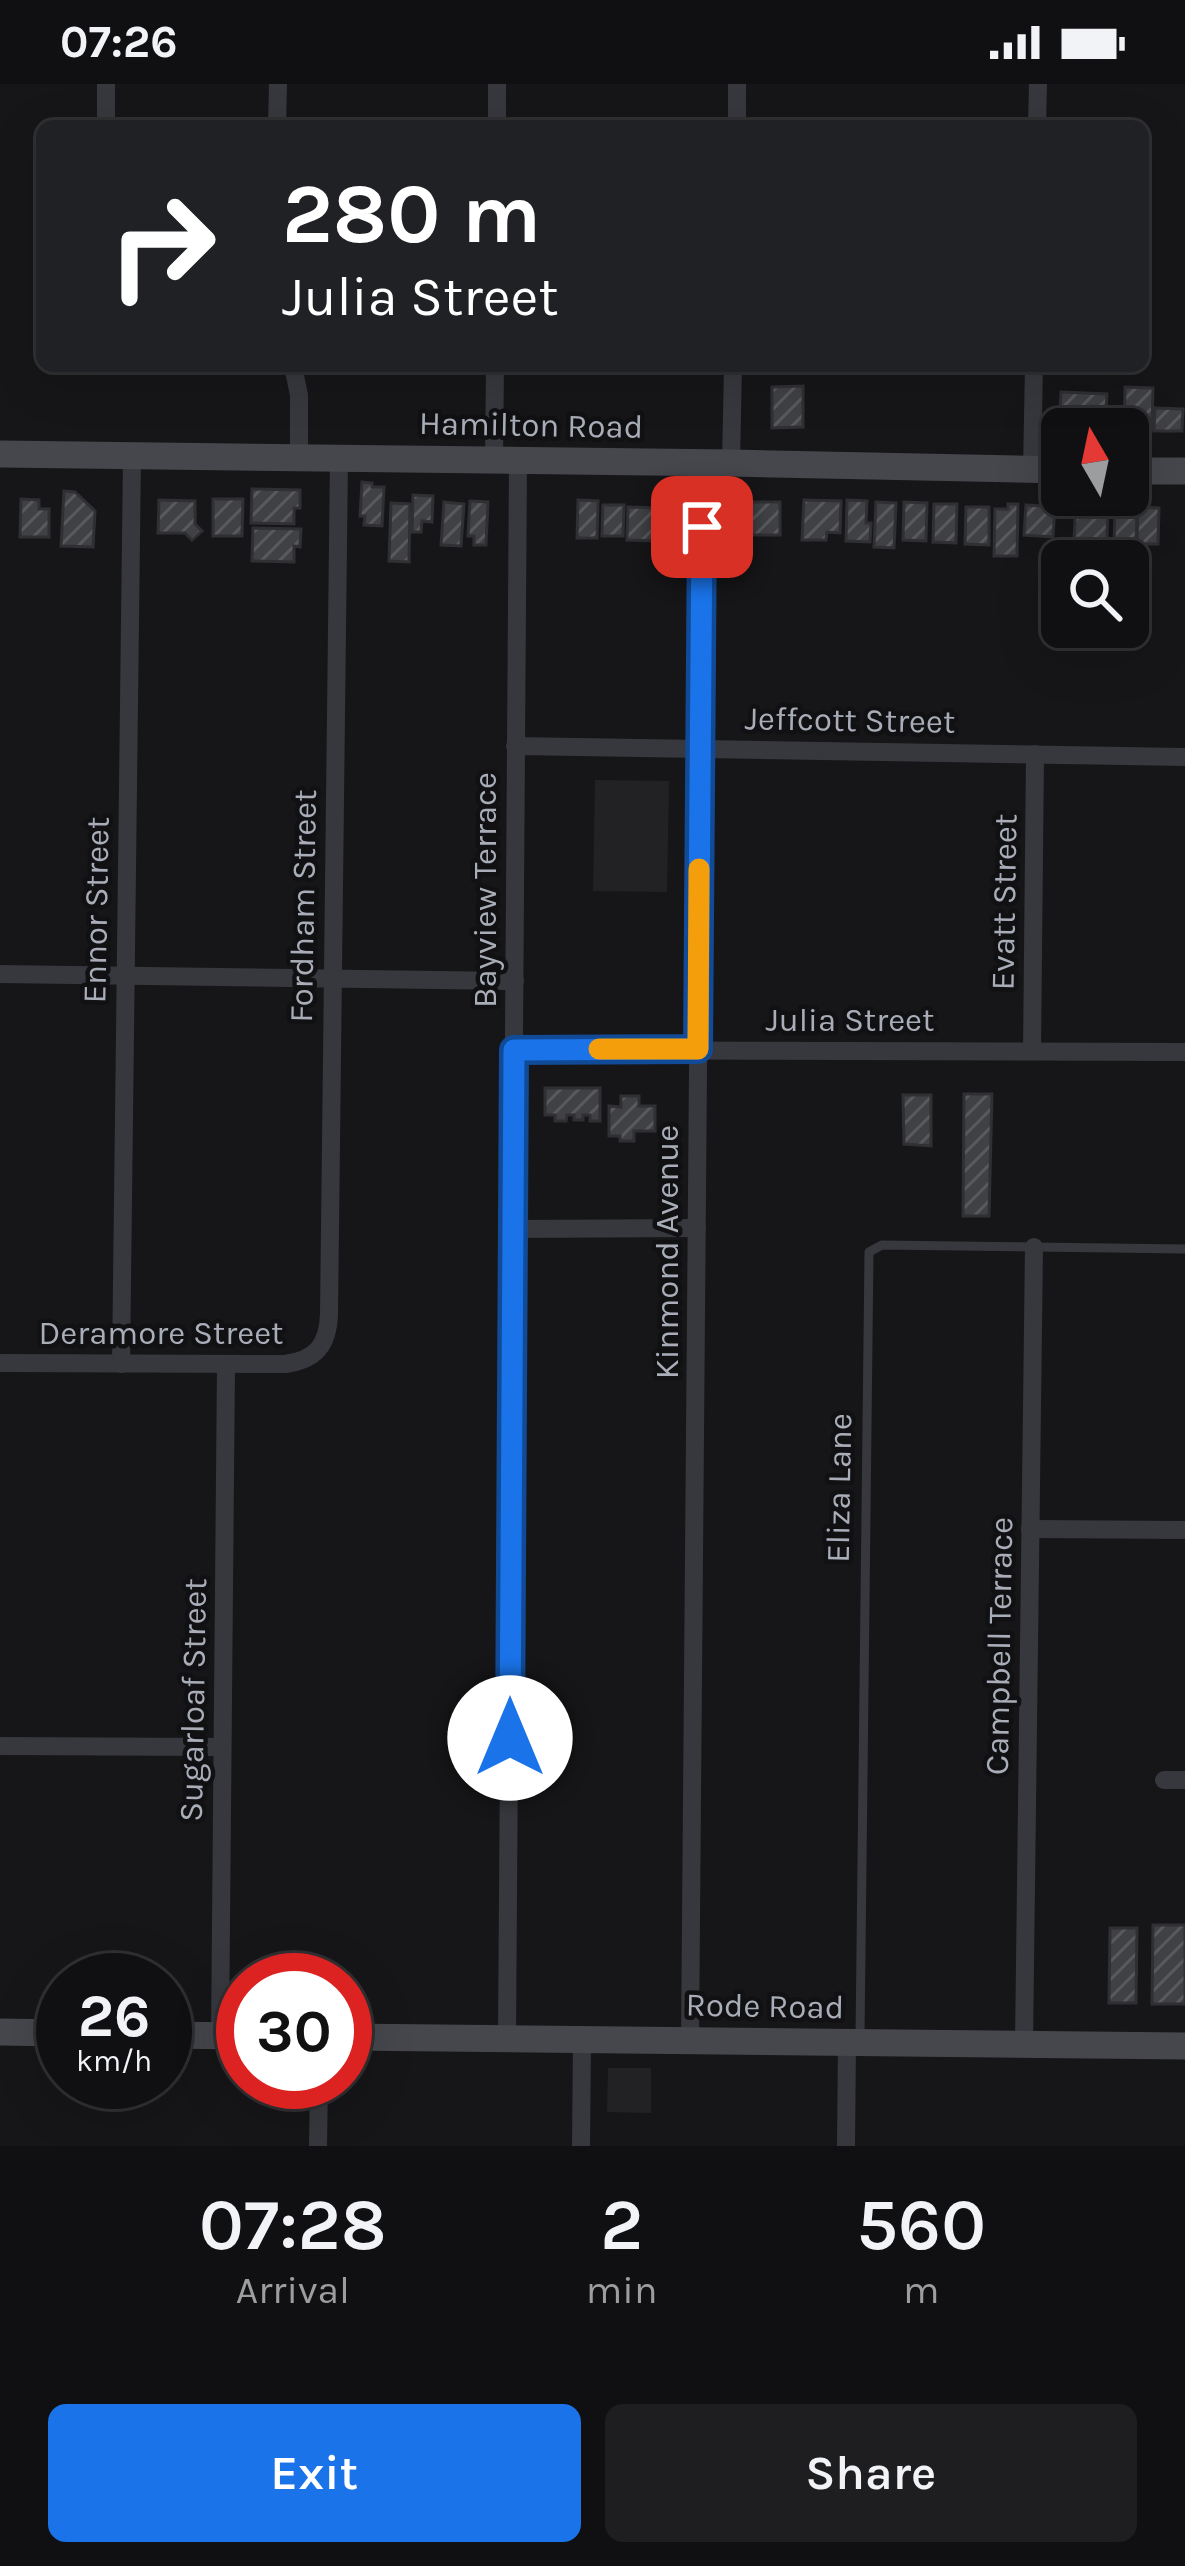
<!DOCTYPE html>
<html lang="en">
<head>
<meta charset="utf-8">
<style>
  :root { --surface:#101012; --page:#1e1e20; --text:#f1f3f6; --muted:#9c9d9f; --line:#303032; --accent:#1a73e8 }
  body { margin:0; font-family:Karla,sans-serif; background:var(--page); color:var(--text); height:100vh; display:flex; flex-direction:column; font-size:45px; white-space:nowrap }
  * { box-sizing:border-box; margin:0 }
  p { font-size:39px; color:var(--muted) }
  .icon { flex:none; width:66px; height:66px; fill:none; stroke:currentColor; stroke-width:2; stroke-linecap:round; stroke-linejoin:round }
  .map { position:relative; height:2062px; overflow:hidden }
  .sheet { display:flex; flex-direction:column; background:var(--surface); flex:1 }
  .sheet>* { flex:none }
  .hud { position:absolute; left:36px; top:36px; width:1113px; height:252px; border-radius:18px; box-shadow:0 12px 48px #0002,0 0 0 3px var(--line); background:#202124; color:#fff; overflow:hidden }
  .needle { width:78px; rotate:351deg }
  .controls { position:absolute; left:1041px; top:324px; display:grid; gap:24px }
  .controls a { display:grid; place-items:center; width:108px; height:108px; border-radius:18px; background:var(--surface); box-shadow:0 12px 48px #0002,0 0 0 3px var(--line); font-size:60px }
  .speed { position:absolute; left:36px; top:1869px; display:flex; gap:24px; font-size:60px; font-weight:700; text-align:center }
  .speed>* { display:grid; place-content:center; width:156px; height:156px; border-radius:50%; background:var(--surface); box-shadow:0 12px 48px #0002,0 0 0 3px var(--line); line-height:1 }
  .speed small { font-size:30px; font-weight:400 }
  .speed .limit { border:18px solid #d22; background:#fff; color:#111 }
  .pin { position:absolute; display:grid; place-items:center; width:102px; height:102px; color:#fff; margin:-51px; border-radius:24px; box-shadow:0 6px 18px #0006 }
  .me { position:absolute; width:132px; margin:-66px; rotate:0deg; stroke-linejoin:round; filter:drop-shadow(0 0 9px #0008) }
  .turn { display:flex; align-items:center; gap:42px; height:252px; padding:0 48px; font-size:54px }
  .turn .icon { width:156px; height:156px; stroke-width:2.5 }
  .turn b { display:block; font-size:84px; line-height:102px }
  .eta { display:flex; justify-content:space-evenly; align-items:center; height:204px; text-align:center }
  .eta b { font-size:72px; font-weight:600; line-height:84px }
  .action { display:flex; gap:24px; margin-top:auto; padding:24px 48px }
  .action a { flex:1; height:138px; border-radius:18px; background:var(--accent); color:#fff; font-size:48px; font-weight:600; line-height:138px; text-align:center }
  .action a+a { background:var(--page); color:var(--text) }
  .status { display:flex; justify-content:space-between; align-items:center; height:84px; padding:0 60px; background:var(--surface); direction:ltr }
  .status svg { height:33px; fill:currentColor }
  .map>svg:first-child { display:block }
  .built { fill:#222225 }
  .building { fill:url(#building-hatch); stroke:#303034; stroke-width:3 }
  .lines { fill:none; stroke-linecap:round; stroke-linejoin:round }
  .service { stroke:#37383d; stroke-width:9 }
  .minor { stroke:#37383d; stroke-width:18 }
  .secondary { stroke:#45474d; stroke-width:27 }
  .route-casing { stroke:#114b97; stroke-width:30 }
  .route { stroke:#1a73e8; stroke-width:21 }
  .slow { stroke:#f59e0b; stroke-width:21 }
  .labels { text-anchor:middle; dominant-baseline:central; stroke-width:9; stroke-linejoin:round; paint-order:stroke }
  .street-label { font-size:33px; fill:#a8adb8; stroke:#111113 }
</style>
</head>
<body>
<div class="status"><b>07:26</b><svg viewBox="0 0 49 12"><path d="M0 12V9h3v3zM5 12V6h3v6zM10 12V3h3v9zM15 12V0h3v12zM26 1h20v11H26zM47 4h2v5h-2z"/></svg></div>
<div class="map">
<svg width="1185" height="2062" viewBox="0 0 1185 2062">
  <defs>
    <pattern id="building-hatch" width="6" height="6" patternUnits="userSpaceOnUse" patternTransform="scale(3)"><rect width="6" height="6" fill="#404145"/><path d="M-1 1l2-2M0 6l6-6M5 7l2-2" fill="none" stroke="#595a5e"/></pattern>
  </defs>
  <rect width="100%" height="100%" fill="#161618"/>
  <g class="built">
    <polygon points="595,696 669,697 667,808 593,807"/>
    <polygon points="608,1984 651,1984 651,2029 607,2028"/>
  </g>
  <g class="building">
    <polygon points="803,302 803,343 772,344 772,303"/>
    <polygon points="1125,303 1153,304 1152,345 1124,344"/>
    <polygon points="1061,308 1107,310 1105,344 1059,342"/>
    <polygon points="1155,324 1183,325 1182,347 1154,347"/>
    <polygon points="362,398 372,399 372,403 384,403 382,442 364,441 365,432 360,432"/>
    <polygon points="252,405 300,406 300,424 294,424 294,440 251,439"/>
    <polygon points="64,407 75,408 95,427 93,463 61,462"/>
    <polygon points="413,411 433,412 432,438 422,437 421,448 412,448"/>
    <polygon points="21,415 39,416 39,425 49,425 49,453 20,453"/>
    <polygon points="213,415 243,415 242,452 213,452"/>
    <polygon points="159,416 195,417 195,440 202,447 192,456 185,449 158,449"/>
    <polygon points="578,416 598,417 597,454 577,454"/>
    <polygon points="804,416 841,417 840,449 827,448 826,456 802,456"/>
    <polygon points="847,416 867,417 866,439 871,439 870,458 846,457"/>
    <polygon points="470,417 488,418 486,461 474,461 474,452 468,452"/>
    <polygon points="444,418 464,420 461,462 441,461"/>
    <rect x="750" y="418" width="30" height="33"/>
    <polygon points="876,418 896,419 894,464 874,463"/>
    <polygon points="904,418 927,419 926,457 903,456"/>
    <polygon points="391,419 410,420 409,478 389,477"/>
    <polygon points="934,420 957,420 956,459 933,458"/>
    <polygon points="1008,420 1018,420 1017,472 994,472 995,425 1008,425"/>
    <polygon points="603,421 624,421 623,452 602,452"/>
    <polygon points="1026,421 1055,423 1053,453 1024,451"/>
    <polygon points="1076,421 1108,423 1107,455 1074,454"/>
    <polygon points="628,423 663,424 662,457 627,456"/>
    <polygon points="966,423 989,423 989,461 965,460"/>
    <polygon points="1138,423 1159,424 1158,460 1137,460"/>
    <polygon points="1115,424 1137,424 1136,464 1114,464"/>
    <polygon points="253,444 301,445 300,463 294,462 294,478 252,477"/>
    <polygon points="545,1004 600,1004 600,1037 590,1037 590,1031 583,1031 583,1036 574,1036 574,1031 567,1031 566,1037 555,1037 555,1031 545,1031"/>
    <polygon points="964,1010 992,1010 989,1132 963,1132"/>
    <polygon points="903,1011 931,1011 931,1062 904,1060"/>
    <polygon points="621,1012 639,1012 639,1022 655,1022 655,1047 634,1047 634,1057 620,1057 620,1052 609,1052 609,1022 621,1023"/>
    <polygon points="1153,1841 1185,1841 1185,1920 1152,1920"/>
    <polygon points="1110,1844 1137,1844 1136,1919 1109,1919"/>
  </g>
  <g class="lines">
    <polyline class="service" points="860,1953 869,1168 882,1161 1185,1165"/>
    <g class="minor">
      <polyline points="106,42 106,0"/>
      <polyline points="277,42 278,0"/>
      <polyline points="497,42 497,0"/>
      <polyline points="737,42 737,0"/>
      <polyline points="1037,42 1038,0"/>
      <polyline points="293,282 299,311 299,373"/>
      <polyline points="494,376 495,282"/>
      <polyline points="731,379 733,282"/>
      <polyline points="1032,385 1034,282"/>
      <polyline points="515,662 1185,673"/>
      <polyline points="0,890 515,897"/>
      <polyline points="514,966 1185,968"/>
      <polyline points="1032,967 1035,670"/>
      <polyline points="514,1145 697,1144"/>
      <path d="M0 1279 285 1280C316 1276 328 1261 329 1230L339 374"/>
      <polyline points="121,1280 132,372"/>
      <polyline points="1030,1445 1185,1446"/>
      <polyline points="0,1662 222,1663"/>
      <polyline points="1164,1696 1185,1696"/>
      <polyline points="220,1952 226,1280"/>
      <polyline points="507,1955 518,377"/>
      <polyline points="690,1957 703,379"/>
      <polyline points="1024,1960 1034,1163"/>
      <polyline points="318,2062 319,1998"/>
      <polyline points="581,2062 582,1956"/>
      <polyline points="846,2062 847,1959"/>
    </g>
    <g class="secondary">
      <polyline points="0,370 731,379 1062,386"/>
      <polyline points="1128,387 1185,387"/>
      <polyline points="0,1948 63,1949"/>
      <polyline points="165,1951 243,1952"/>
      <polyline points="345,1953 1185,1962"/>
    </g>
  </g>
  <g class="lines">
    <g class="route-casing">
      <polyline id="route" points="510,1654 514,966 698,965 702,443"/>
    </g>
    <use href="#route" class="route"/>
    <polyline class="slow" points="599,965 698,965 699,785"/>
  </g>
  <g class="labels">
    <g class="street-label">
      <text transform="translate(531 341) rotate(1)">Hamilton Road</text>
      <text transform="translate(850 636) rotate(1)">Jeffcott Street</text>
      <text transform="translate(485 806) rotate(-90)">Bayview Terrace</text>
      <text transform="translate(1004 818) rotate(-89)">Evatt Street</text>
      <text transform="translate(303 822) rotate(-89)">Fordham Street</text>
      <text transform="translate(96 826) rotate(-89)">Ennor Street</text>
      <text x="850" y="936">Julia Street</text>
      <text transform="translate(667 1168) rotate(-90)">Kinmond Avenue</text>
      <text x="161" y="1249">Deramore Street</text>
      <text transform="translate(839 1404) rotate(-89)">Eliza Lane</text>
      <text transform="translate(999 1562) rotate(-89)">Campbell Terrace</text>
      <text transform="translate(193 1616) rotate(-89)">Sugarloaf Street</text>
      <text transform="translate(765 1922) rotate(1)">Rode Road</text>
    </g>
  </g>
</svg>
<div class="controls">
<a><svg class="needle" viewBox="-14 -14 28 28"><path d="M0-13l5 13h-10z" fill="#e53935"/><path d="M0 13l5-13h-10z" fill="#9c9d9f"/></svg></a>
<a><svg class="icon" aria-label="search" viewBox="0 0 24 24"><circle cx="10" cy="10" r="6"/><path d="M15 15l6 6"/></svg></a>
</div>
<div class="speed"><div>26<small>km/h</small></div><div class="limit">30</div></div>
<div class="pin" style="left:702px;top:443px;background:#d93025"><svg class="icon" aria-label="arrive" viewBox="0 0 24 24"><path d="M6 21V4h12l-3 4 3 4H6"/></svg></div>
<svg class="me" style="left:510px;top:1654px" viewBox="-20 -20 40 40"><circle r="19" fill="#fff"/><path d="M0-13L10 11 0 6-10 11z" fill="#1a73e8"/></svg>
<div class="hud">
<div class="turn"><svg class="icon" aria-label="right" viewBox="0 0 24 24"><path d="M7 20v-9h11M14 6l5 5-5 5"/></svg><div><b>280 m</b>Julia Street</div></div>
</div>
</div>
<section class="sheet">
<div class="eta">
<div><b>07:28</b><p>Arrival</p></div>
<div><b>2</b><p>min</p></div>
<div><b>560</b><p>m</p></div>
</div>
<div class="action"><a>Exit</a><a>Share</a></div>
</section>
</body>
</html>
